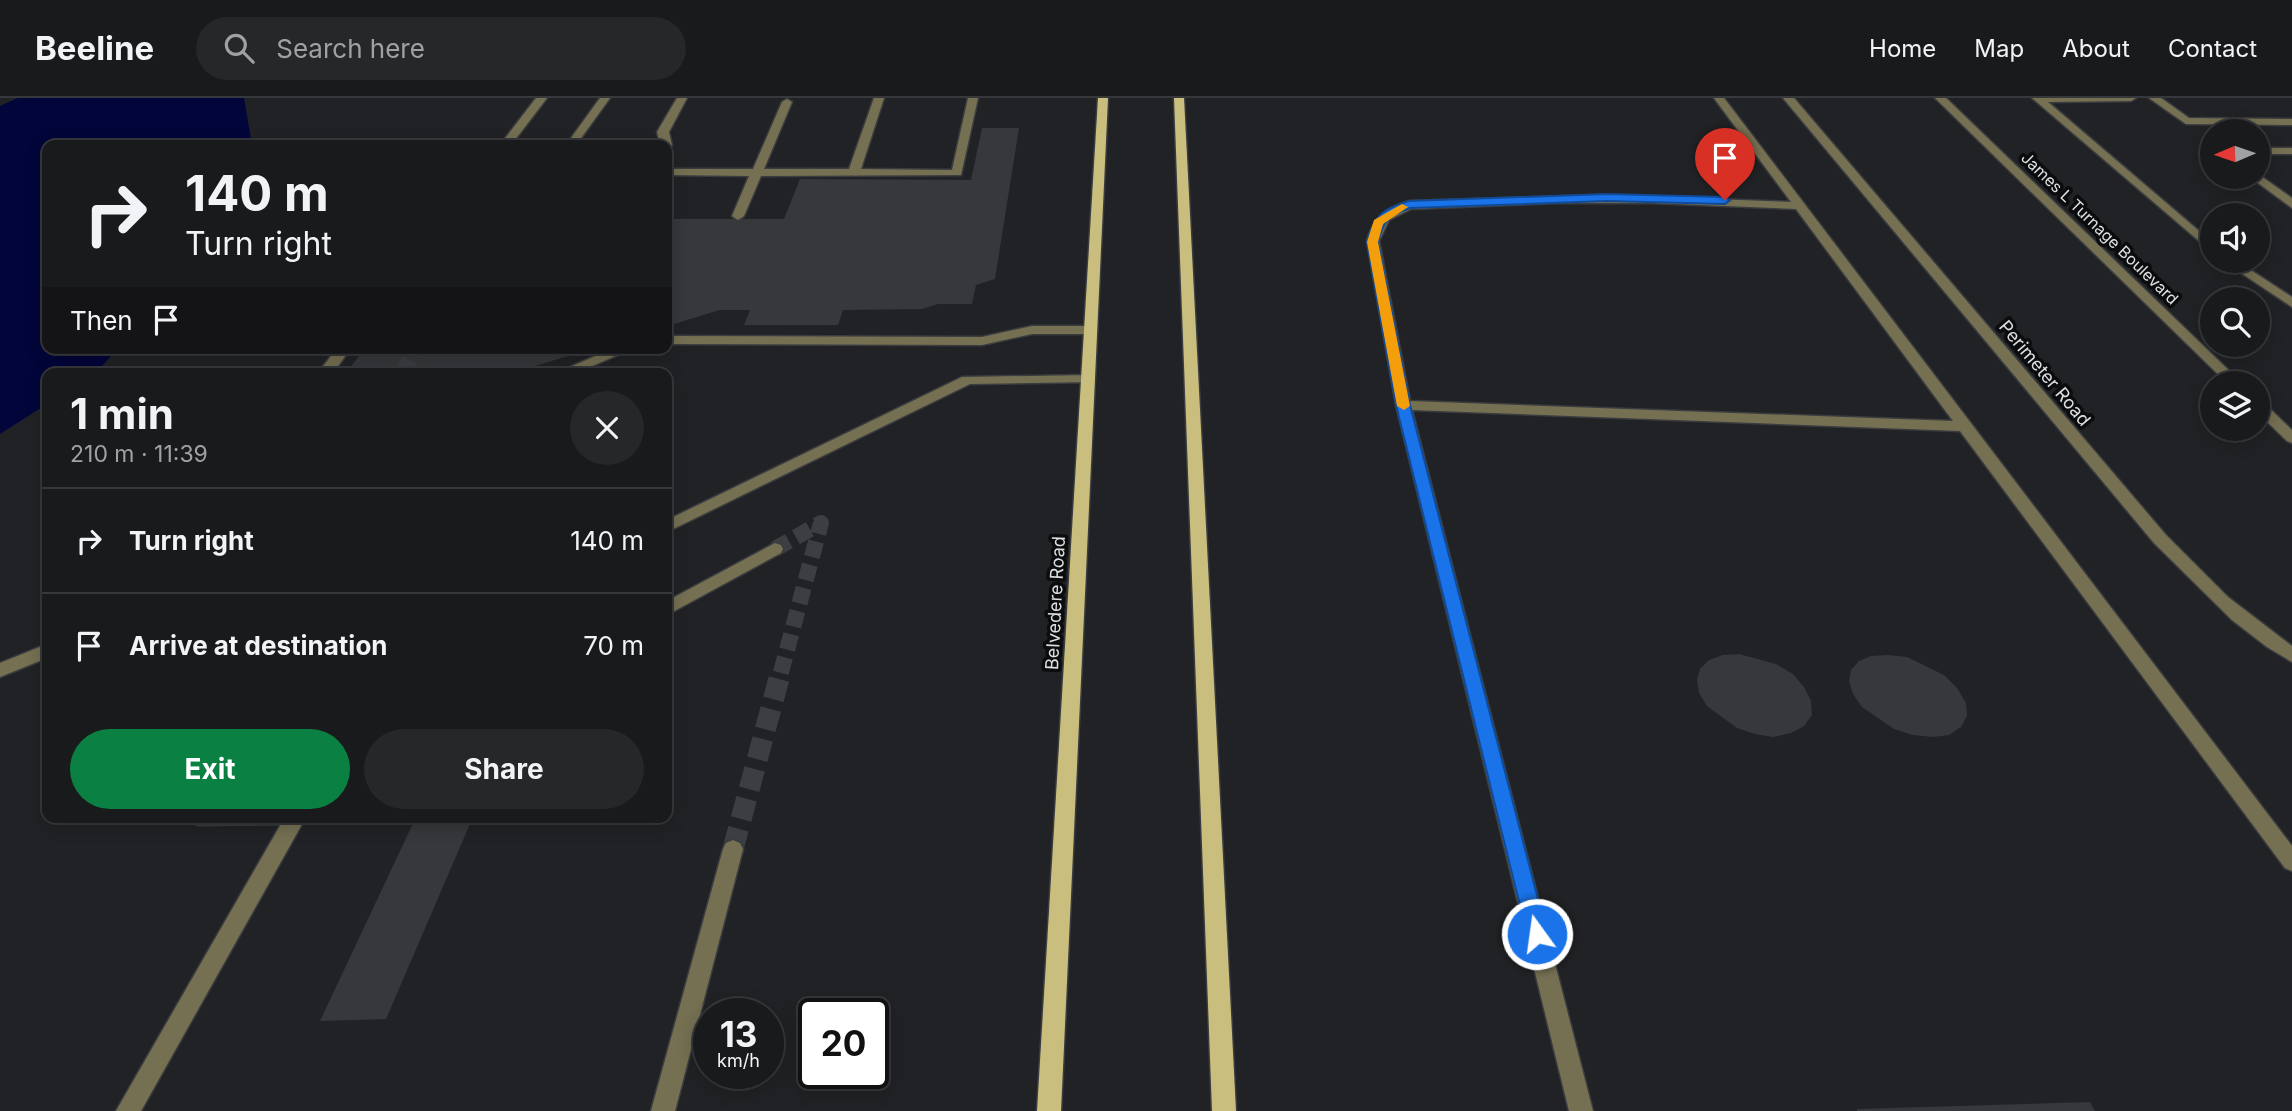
<!DOCTYPE html>
<html lang="en">
<head>
<meta charset="utf-8">
<style>
  :root { --surface:#191a1c; --page:#262729; --text:#f1f3f6; --muted:#9fa1a3; --line:#37383b; --accent:#0b8043 }
  body { margin:0; font-family:Inter,sans-serif; background:var(--page); color:var(--text); height:100vh; display:flex; flex-direction:column; font-size:26px; white-space:nowrap }
  * { box-sizing:border-box; margin:0 }
  p { font-size:23px; color:var(--muted) }
  .icon { flex:none; width:38px; height:38px; fill:none; stroke:currentColor; stroke-width:2; stroke-linecap:round; stroke-linejoin:round }
  .map { position:relative; flex:1; overflow:hidden }
  .side { position:absolute; left:42px; top:270px; width:630px; height:455px; display:flex; flex-direction:column; background:var(--surface); border-radius:14px; box-shadow:0 4px 18px #0003,0 0 0 2px var(--line) }
  .side>* { flex:none }
  .guide { position:absolute; left:42px; top:42px; width:630px; height:214px; border-radius:14px; box-shadow:0 4px 18px #0003,0 0 0 2px var(--line); background:#191a1c; color:var(--text); overflow:hidden }
  .needle { width:46px; rotate:268deg }
  .fabs { position:absolute; left:2200px; top:21px; display:grid; gap:14px }
  .fabs a { display:grid; place-items:center; width:70px; height:70px; border-radius:50%; background:var(--surface); box-shadow:0 4px 18px #0003,0 0 0 2px var(--line); font-size:35px }
  .speed { position:absolute; left:693px; top:900px; display:flex; gap:14px; font-size:35px; font-weight:700; text-align:center }
  .speed>* { display:grid; place-content:center; width:91px; height:91px; border-radius:50%; background:var(--surface); box-shadow:0 4px 18px #0003,0 0 0 2px var(--line); line-height:1 }
  .speed small { font-size:18px; font-weight:400 }
  .speed .limit { border:4px solid #111; border-radius:10px; background:#fff; color:#111 }
  .pin { position:absolute; display:grid; place-items:center; width:60px; height:60px; color:#fff; margin:-72px -30px; border-radius:50% 50% 50% 0; rotate:-45deg; box-shadow:0 0 7px #0007 }
  .pin .icon { rotate:45deg }
  .me { position:absolute; width:77px; margin:-38px; rotate:346deg; stroke-linejoin:round; filter:drop-shadow(0 0 5px #0008) }
  .turn { display:flex; align-items:center; gap:24px; height:147px; padding:0 28px; font-size:32px }
  .turn .icon { width:91px; height:91px; stroke-width:2.5 }
  .turn b { display:block; font-size:49px; line-height:60px }
  .then { display:flex; align-items:center; height:66px; padding:0 28px; background:#0003; gap:14px; font-size:26px }
  .round { display:grid; place-items:center; flex:none; width:74px; height:74px; border-radius:37px; background:var(--page) }
  .headline { display:flex; align-items:center; justify-content:space-between; height:119px; padding:0 28px }
  h1 { font-size:42px; font-weight:700; line-height:52px }
  .button { display:flex; gap:14px; margin-top:auto; padding:14px 28px }
  .button a { flex:1; height:80px; border-radius:42px; background:var(--accent); color:#fff; font-size:28px; font-weight:700; line-height:80px; text-align:center }
  .button a+a { background:var(--page); color:var(--text) }
  ul { padding:0; list-style:none }
  li { display:flex; align-items:center; gap:21px; height:105px; padding:0 28px; border-top:2px solid var(--line) }
  li div { flex:1 }
  li b { display:block; font-size:26px }
  li em { font-style:normal }
  header { display:flex; align-items:center; gap:42px; box-sizing:border-box; height:98px; padding:0 35px; background:var(--surface); border-bottom:2px solid var(--line) }
  header strong { font-size:33px }
  nav { display:flex; gap:38px; margin-inline-start:auto; font-size:24px }
  .search { width:490px; height:63px; background:var(--page); display:flex; align-items:center; gap:18px; box-sizing:border-box; padding:0 24px; border-radius:38px; color:var(--muted); font-size:26px }
  .map>svg:first-child { display:block }
  .water { fill:#020539 }
  .building { fill:#37383b }
  .lines { fill:none; stroke-linecap:round; stroke-linejoin:round }
  .minor-tunnel-far1 { stroke:#3d3e41; stroke-width:16; stroke-dasharray:16 8; stroke-linecap:butt }
  .minor-tunnel { stroke:#3d3e41; stroke-width:21; stroke-dasharray:21 10; stroke-linecap:butt }
  .minor-casing { stroke:#3b3c3f; stroke-width:3 }
  .major-casing { stroke:#3b3c3f; stroke-width:3 }
  .minor { fill:#757052; fill-rule:evenodd }
  .major { fill:#cabe7e; fill-rule:evenodd }
  .route { fill:#1a73e8; stroke:#114b97; stroke-width:2 }
  .slow { fill:#f59e0b }
  .labels { text-anchor:middle; dominant-baseline:central; stroke-width:7; stroke-linejoin:round; paint-order:stroke }
  .far-street-label { font-size:16px; fill:#dedfe1; stroke:#0b0c0d }
  .street-label { font-size:18px; fill:#dedfe1; stroke:#0b0c0d }
</style>
</head>
<body>
<header>
<strong>Beeline</strong>
<div class="search"><svg class="icon" aria-label="search" viewBox="0 0 24 24"><circle cx="10" cy="10" r="6"/><path d="M15 15l6 6"/></svg>Search here</div>
<nav><a>Home</a><a>Map</a><a>About</a><a>Contact</a></nav>
</header>
<div class="map">
<svg width="2292" height="1013" viewBox="0 0 2292 1013">
  <rect width="100%" height="100%" fill="#212225"/>
  <polygon class="water" points="18,0 244,0 252,47 47,47 47,250 118,250 96,275 47,275 47,306 0,336 0,8"/>
  <g class="building">
    <polygon points="982,30 1019,30 995,181 976,187 972,206 938,206 922,211 843,212 838,227 744,227 750,212 720,212 667,228 667,121 784,121 800,81 971,82"/>
    <polygon points="365,250 591,250 591,251 512,275 484,275 482,270 468,275 346,275"/>
    <polygon points="1739,556 1776,566 1793,576 1804,589 1811,603 1812,617 1804,628 1791,635 1773,639 1755,636 1737,630 1707,608 1699,595 1697,582 1700,571 1709,562 1723,557"/>
    <polygon points="1888,557 1907,559 1944,577 1957,590 1966,605 1967,618 1961,629 1949,637 1933,639 1913,637 1894,631 1862,609 1853,596 1849,583 1851,572 1859,563 1871,558"/>
    <polygon points="416,719 473,719 386,921 320,923"/>
    <polygon points="2090,1004 2095,1013 1857,1013 1857,1011"/>
  </g>
  <g class="lines">
    <g class="minor-tunnel-far1">
      <polyline points="401,275 418,250"/>
      <polyline points="775,451 821,425 780,578"/>
    </g>
    <polyline class="minor-tunnel" points="733,751 780,577"/>
    <g class="minor-casing">
      <g id="minor">
        <polygon points="536,0 547,0 511,47 500,47"/>
        <polygon points="600,0 610,0 576,47 566,47"/>
        <polygon points="677,0 687,0 669,34 672,47 667,50 667,47 660,47 657,34"/>
        <polygon points="874,0 884,0 861,71 952,72 968,0 978,0 961,77 761,78 744,118 738,122 732,118 749,78 667,77 667,71 753,71 782,4 787,1 792,4 764,71 849,71"/>
        <path d="M1714 0H1724L2292 748V773L2285 770 1960 333 1412 312 1593 1013H1569L1396 307 1367 143C1373 120 1386 110 1409 103L1604 97 1791 104ZM1652 105 1796 111 1953 323 1410 303 1379 143 1389 122 1411 111 1555 105Z"/>
        <polygon points="1783,0 1794,0 2166,437 2228,499 2292,548 2292,564 2267,549 2232,522 2154,445"/>
        <polygon points="1935,0 1946,0 2242,285 2227,285"/>
        <polygon points="2032,0 2136,0 2131,3 2048,4 2212,144 2212,154"/>
        <polygon points="2149,0 2161,0 2189,20 2292,21 2292,27 2186,26"/>
        <rect x="2258" y="50" width="34" height="6"/>
        <polygon points="2258,76 2292,100 2292,110 2250,79 2258,79"/>
        <polygon points="2223,163 2237,163 2292,199 2292,209"/>
        <polygon points="1032,228 1090,228 1097,232 1090,236 1032,236 982,247 667,246 667,238 982,239"/>
        <polygon points="337,250 351,250 333,275 318,275"/>
        <polygon points="614,250 634,250 576,275 556,275"/>
        <polygon points="1088,277 1095,281 1093,284 970,286 667,434 667,422 962,279"/>
        <polygon points="2258,303 2263,304 2292,332 2292,345 2287,343 2258,315"/>
        <polygon points="775,445 781,447 783,451 781,455 667,517 667,503"/>
        <polygon points="47,546 47,560 0,579 0,565"/>
        <polygon points="189,719 306,719 141,1013 116,1013 281,726 199,727 192,725"/>
        <polygon points="733,742 740,745 743,751 675,1013 651,1013 723,751 726,745"/>
      </g>
    </g>
    <g class="major-casing">
      <g id="major">
        <polygon points="1098,0 1108,0 1061,1013 1037,1013"/>
        <polygon points="1174,0 1184,0 1236,1013 1212,1013"/>
      </g>
    </g>
    <use href="#minor" class="minor"/>
    <use href="#major" class="major"/>
  </g>
  <path class="route" d="M1607 96 1725 99 1730 102 1725 106 1607 103 1410 110C1389 118 1384 121 1378 144L1410 307 1547 836 1544 842 1537 845 1530 842 1527 836 1396 307 1367 144C1374 117 1383 111 1409 103Z"/>
  <polygon class="slow" points="1402,106 1408,109 1383,126 1378,144 1410,308 1404,312 1397,308 1367,144 1374,122"/>
  <g class="labels">
    <g class="far-street-label">
      <text transform="translate(2100 130) rotate(44)">James L Turnage Boulevard</text>
    </g>
    <g class="street-label">
      <text transform="translate(2045 275) rotate(50)">Perimeter Road</text>
      <text transform="translate(1055 505) rotate(-87)">Belvedere Road</text>
    </g>
  </g>
</svg>
<div class="fabs">
<a><svg class="needle" viewBox="-14 -14 28 28"><path d="M0-13l5 13h-10z" fill="#e53935"/><path d="M0 13l5-13h-10z" fill="#9fa1a3"/></svg></a>
<a><svg class="icon" aria-label="sound" viewBox="0 0 24 24"><path d="M4 9h4l5-4v14l-5-4H4zM17 9q2 3 0 6"/></svg></a>
<a><svg class="icon" aria-label="search" viewBox="0 0 24 24"><circle cx="10" cy="10" r="6"/><path d="M15 15l6 6"/></svg></a>
<a><svg class="icon" aria-label="layers" viewBox="0 0 24 24"><path d="M12 4l9 5-9 5-9-5zM3 14l9 5 9-5"/></svg></a>
</div>
<div class="speed"><div>13<small>km/h</small></div><div class="limit">20</div></div>
<div class="pin" style="left:1725px;top:102px;background:#d93025"><svg class="icon" aria-label="arrive" viewBox="0 0 24 24"><path d="M6 21V4h12l-3 4 3 4H6"/></svg></div>
<svg class="me" style="left:1537px;top:836px" viewBox="-20 -20 40 40"><circle r="17" fill="#1a73e8" stroke="#fff" stroke-width="3"/><path d="M0-11L8 9 0 5-8 9z" fill="#fff"/></svg>
<div class="guide">
<div class="turn"><svg class="icon" aria-label="right" viewBox="0 0 24 24"><path d="M7 20v-9h11M14 6l5 5-5 5"/></svg><div><b>140 m</b>Turn right</div></div>
<div class="then">Then<svg class="icon" aria-label="arrive" viewBox="0 0 24 24"><path d="M6 21V4h12l-3 4 3 4H6"/></svg></div>
</div>
<section class="side">
<div class="headline"><div><h1>1 min</h1><p>210 m · 11:39</p></div><a class="round"><svg class="icon" aria-label="close" viewBox="0 0 24 24"><path d="M6 6l12 12M18 6L6 18"/></svg></a></div>
<ul>
<li><svg class="icon" aria-label="right" viewBox="0 0 24 24"><path d="M7 20v-9h11M14 6l5 5-5 5"/></svg><div><b>Turn right</b></div><em>140 m</em></li>
<li><svg class="icon" aria-label="arrive" viewBox="0 0 24 24"><path d="M6 21V4h12l-3 4 3 4H6"/></svg><div><b>Arrive at destination</b></div><em>70 m</em></li>
</ul>
<div class="button"><a>Exit</a><a>Share</a></div>
</section>
</div>
</body>
</html>
